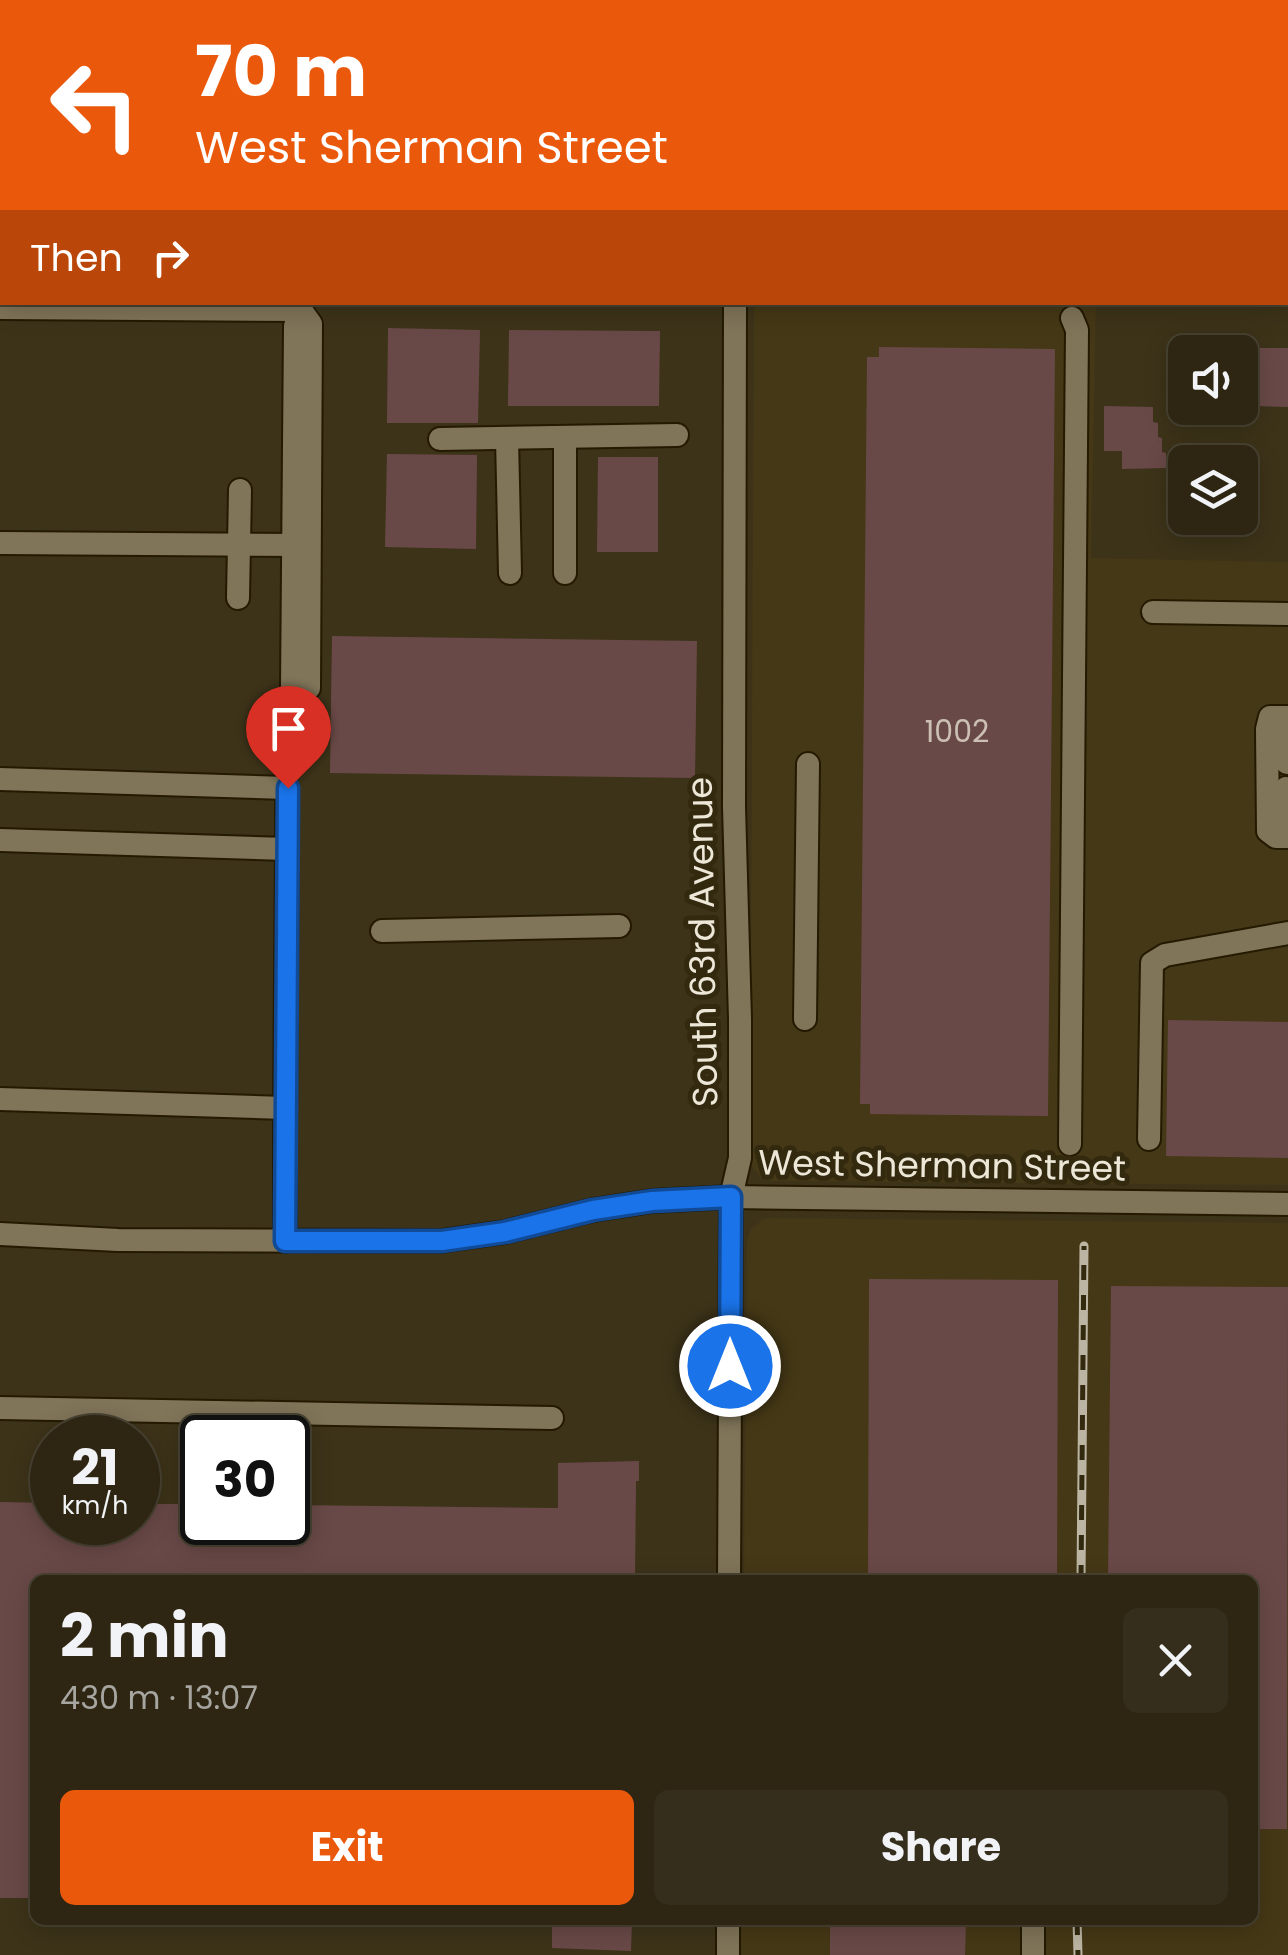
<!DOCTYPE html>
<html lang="en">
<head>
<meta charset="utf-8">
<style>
  :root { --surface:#2e2613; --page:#362e1c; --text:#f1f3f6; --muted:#a7a5a0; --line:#494333; --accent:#ea580c }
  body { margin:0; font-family:Poppins,sans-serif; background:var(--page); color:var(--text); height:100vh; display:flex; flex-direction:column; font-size:38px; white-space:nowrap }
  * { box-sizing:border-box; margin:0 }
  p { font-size:32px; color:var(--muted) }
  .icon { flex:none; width:55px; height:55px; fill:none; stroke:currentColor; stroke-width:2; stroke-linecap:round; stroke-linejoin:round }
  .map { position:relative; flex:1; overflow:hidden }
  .panel { position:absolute; left:30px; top:1575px; width:1228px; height:350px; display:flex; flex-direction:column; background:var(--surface); border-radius:15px; box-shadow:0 5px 25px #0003,0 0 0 2px var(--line) }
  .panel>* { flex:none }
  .guide { position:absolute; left:0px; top:0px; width:1290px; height:305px; box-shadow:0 5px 25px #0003,0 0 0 2px var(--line); background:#ea580c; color:#fff; overflow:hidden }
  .buttons { position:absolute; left:1168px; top:335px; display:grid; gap:20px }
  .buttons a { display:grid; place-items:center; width:90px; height:90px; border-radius:15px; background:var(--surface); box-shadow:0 5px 25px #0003,0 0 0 2px var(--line); font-size:50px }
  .speed { position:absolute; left:30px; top:1415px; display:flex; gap:20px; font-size:50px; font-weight:700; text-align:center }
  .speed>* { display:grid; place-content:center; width:130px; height:130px; border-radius:50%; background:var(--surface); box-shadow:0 5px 25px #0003,0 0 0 2px var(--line); line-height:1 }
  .speed small { font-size:25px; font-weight:400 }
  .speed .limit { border:5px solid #111; border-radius:15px; background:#fff; color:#111 }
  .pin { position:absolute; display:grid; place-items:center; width:85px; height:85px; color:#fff; margin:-102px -42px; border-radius:50% 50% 50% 0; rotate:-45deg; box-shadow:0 0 10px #0007 }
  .pin .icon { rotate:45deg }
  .me { position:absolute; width:110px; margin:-55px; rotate:0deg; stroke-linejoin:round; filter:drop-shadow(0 0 8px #0008) }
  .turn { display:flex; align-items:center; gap:35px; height:210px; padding:0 30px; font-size:45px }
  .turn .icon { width:130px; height:130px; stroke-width:2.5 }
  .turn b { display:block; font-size:70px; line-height:85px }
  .then { display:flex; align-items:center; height:95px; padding:0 30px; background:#0003; gap:20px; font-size:38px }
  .round { display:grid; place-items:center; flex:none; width:105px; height:105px; border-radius:15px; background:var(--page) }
  .head { display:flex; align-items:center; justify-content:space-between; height:170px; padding:0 30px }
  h1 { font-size:60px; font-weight:700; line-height:75px }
  .button { display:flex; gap:20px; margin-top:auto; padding:20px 30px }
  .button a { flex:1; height:115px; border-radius:15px; background:var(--accent); color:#fff; font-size:40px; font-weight:700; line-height:115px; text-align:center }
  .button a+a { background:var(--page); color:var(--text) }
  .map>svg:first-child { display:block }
  .built { fill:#453816 }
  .building { fill:#694947 }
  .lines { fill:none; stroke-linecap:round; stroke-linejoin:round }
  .minor-casing { stroke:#241a01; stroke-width:26 }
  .major-casing { stroke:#241a01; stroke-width:31 }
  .minor { stroke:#807559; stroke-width:22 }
  .major { stroke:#ad8b36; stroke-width:28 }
  .rail-casing { stroke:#bcb5a3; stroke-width:9 }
  .rail { stroke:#32290e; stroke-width:5; stroke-dasharray:15; stroke-linecap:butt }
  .route-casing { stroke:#114b97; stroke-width:25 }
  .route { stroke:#1a73e8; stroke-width:18 }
  .labels { text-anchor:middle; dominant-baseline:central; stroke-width:10; stroke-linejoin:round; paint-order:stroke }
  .number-label { font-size:30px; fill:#ccc0b4 }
  .street-label { font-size:35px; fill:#ede7d8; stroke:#32290e }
</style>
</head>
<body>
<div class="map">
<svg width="1288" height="1955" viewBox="0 0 1288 1955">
  <rect width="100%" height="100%" fill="#3d3319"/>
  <g class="built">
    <polygon points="754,303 1096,303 1091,558 1288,562 1288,1185 773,1181 760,1177 750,1164"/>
    <polygon points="771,1218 1288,1223 1288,1955 741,1955 741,1920 1252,1920 1252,1580 744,1580 747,1239 751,1229 763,1219"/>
  </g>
  <g class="building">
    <polygon points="388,328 480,330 478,423 387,423"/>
    <polygon points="509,330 660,331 659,406 508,406"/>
    <polygon points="879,347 1055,349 1048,1116 870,1114 870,1104 860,1104 867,357 879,357"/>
    <polygon points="1250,348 1288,348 1288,407 1256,406 1256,384 1250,384"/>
    <polygon points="1104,406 1153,407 1153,422 1158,423 1158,437 1162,438 1162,452 1166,453 1166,468 1122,469 1122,451 1104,451"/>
    <polygon points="387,454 477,455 476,549 385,547"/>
    <polygon points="598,457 658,457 658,552 597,552"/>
    <polygon points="332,636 697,641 695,778 330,773"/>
    <polygon points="1168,1020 1288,1022 1288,1158 1166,1156"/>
    <polygon points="869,1279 1058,1280 1057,1580 868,1580"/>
    <polygon points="1111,1286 1288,1287 1287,1829 1252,1829 1252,1580 1108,1580"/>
    <polygon points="639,1461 639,1481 636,1481 635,1580 35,1580 35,1898 0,1898 0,1502 52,1503 52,1522 138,1522 138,1504 202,1504 202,1522 288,1522 288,1505 558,1508 558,1463"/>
    <polygon points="552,1920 632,1920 631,1951 552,1948"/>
    <polygon points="830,1923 966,1924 965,1955 830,1955"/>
  </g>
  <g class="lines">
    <g class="minor-casing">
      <g id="minor">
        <polyline points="717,2 717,0"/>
        <polyline points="0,308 301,310"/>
        <polygon points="301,310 311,324 309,688 301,696 292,688 295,326"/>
        <polyline points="565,437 565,573"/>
        <polyline points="507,438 510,573"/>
        <polyline points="440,439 677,435"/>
        <polyline points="0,543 306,545"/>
        <polyline points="238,598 240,490"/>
        <polyline points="1153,612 1288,614"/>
        <polyline points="1286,717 1287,763"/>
        <polyline points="1288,717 1270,717 1267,729 1268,831 1276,837 1288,837"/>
        <polyline points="0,779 287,788 287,849"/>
        <polyline points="1286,788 1287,837"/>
        <polyline points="0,840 287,849 285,1108"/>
        <polyline points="382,931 619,926"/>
        <polyline points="805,1019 808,764"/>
        <polyline points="0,1099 285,1108 285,1241"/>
        <polyline points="1149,1139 1152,963 1165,955 1288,933"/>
        <polyline points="1070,1144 1077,330 1072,318"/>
        <polyline points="0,1234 118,1240 441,1241 505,1232 593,1210 652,1201 731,1197 1288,1204"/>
        <polyline points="0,1408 552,1418"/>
        <polyline points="729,1580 731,1197 740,1158 740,1019 734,807 735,302"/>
        <polyline points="1033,1920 1033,1955"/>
        <polyline points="728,1955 728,1920"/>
      </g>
    </g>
    <g class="major-casing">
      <polyline id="major" points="0,236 2,236"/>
    </g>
    <use href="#minor" class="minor"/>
    <use href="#major" class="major"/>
    <g class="rail-casing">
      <g id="rail">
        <polyline points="1081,1580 1084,1246"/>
        <polyline points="1077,1920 1078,1955"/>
      </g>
    </g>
    <use href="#rail" class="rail"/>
  </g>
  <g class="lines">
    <g class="route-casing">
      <polyline id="route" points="288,788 285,1241 442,1241 505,1232 593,1210 652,1201 731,1197 730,1366"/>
    </g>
    <use href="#route" class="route"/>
  </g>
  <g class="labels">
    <g class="number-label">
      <text x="957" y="731">1002</text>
    </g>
    <g class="street-label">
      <text transform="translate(702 942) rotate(-91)">South 63rd Avenue</text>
      <text transform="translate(942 1165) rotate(1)">West Sherman Street</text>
    </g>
  </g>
</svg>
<div class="buttons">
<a><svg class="icon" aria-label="sound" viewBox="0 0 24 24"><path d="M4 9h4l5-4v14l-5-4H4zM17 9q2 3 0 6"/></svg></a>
<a><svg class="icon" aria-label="layers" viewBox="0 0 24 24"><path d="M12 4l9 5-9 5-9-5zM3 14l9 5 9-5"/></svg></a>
</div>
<div class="speed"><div>21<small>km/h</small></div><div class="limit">30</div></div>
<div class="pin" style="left:288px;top:788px;background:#d93025"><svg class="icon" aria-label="arrive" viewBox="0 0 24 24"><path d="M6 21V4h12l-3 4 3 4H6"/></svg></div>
<svg class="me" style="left:730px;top:1366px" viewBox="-20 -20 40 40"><circle r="17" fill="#1a73e8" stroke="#fff" stroke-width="3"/><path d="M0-11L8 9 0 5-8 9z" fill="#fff"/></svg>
<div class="guide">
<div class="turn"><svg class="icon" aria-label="left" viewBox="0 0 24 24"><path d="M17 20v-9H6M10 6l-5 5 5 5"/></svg><div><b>70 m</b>West Sherman Street</div></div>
<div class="then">Then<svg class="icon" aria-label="right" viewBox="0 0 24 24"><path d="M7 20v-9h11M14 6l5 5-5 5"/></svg></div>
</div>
<section class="panel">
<div class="head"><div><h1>2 min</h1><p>430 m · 13:07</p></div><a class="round"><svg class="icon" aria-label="close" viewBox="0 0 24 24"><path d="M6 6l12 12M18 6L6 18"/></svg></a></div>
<div class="button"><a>Exit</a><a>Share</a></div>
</section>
</div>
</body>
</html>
